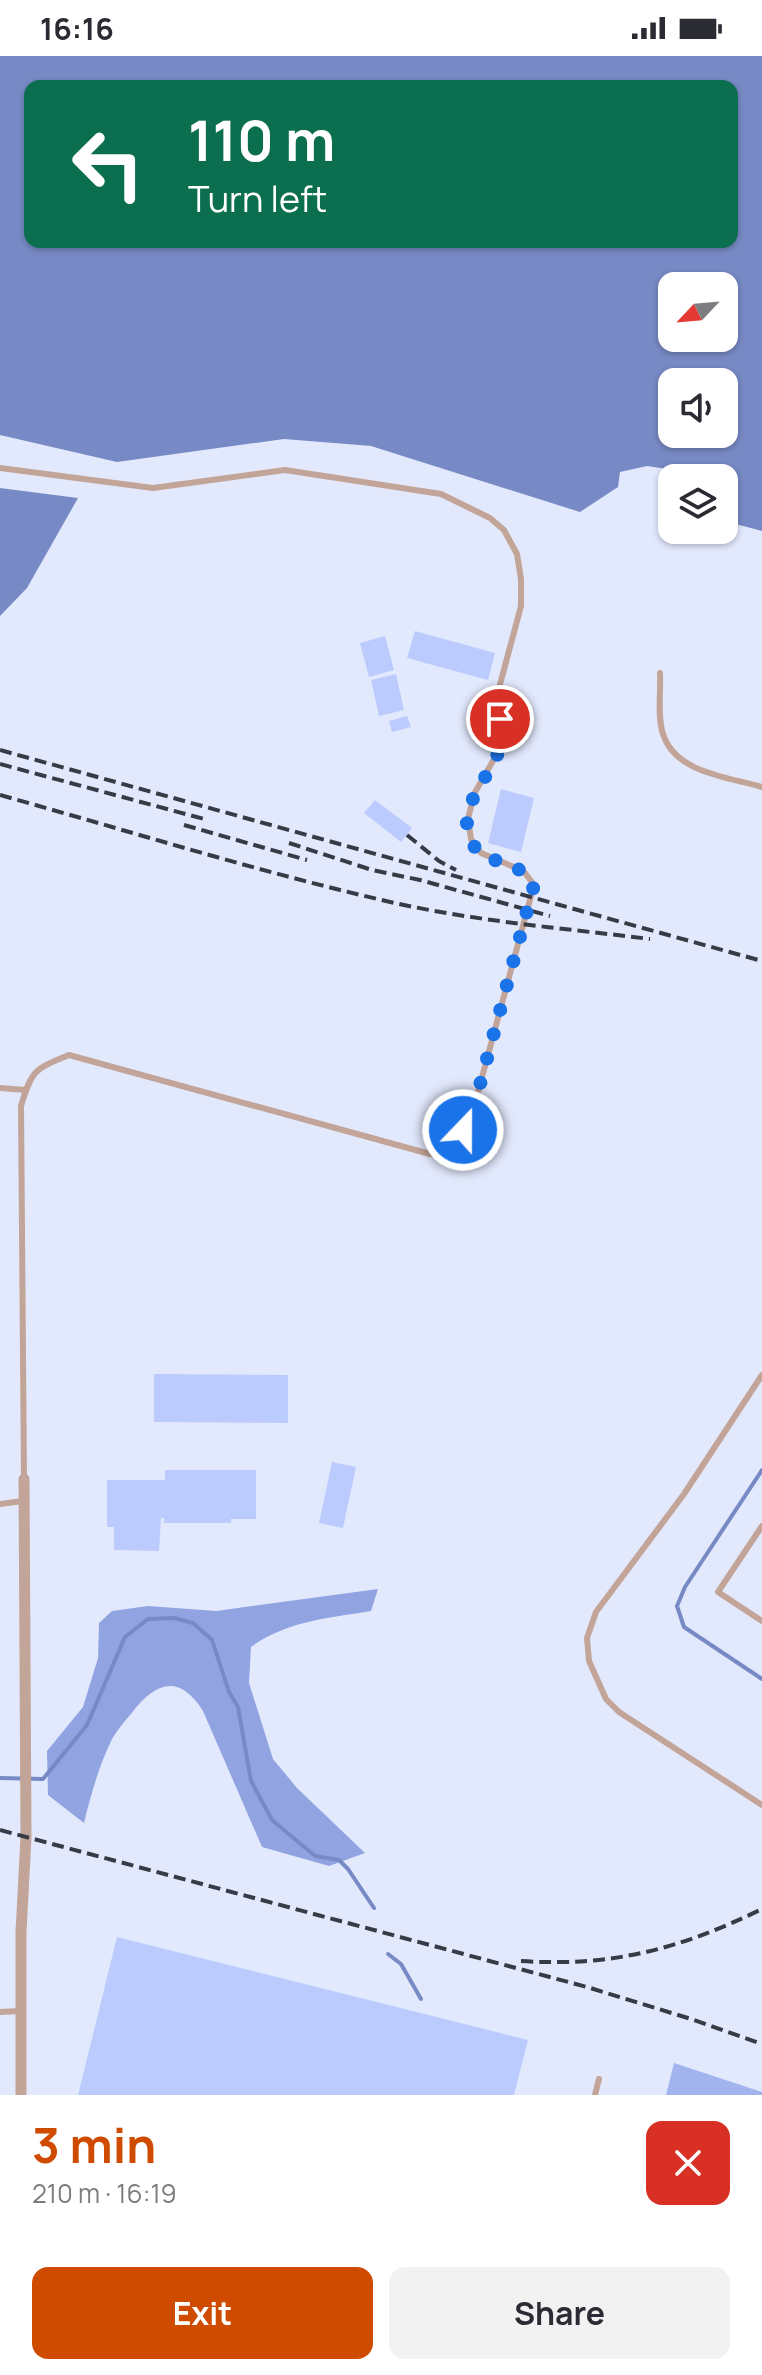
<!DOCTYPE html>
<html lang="en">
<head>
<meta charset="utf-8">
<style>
  :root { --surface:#fff; --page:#f2f2f3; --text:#2b2b33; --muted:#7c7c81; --accent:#cf4b00 }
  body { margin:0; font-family:Manrope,sans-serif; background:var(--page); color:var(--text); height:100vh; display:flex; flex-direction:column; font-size:30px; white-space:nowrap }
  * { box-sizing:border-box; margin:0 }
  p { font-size:26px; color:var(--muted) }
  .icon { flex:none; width:44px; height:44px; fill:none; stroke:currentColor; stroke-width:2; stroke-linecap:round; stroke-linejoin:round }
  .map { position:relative; height:2039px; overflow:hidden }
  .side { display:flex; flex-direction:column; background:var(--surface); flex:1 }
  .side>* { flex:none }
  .hud { position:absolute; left:24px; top:24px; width:714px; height:168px; border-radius:16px; box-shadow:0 2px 6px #0004; background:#0b6e4f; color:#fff; overflow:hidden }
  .needle { width:52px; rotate:244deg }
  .buttons { position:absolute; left:658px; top:216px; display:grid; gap:16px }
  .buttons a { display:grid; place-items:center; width:80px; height:80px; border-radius:16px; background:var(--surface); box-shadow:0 2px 6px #0004; font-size:40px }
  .pin { position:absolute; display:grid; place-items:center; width:68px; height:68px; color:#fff; margin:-34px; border:4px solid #fff; border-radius:50%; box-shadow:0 2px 8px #0007 }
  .me { position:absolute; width:88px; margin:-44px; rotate:22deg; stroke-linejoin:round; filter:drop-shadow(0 0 6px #0008) }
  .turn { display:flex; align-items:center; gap:28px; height:168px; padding:0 32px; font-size:36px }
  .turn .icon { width:104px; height:104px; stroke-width:2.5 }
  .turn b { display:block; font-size:56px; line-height:68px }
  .round { display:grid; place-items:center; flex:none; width:84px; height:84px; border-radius:16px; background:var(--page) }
  .head { display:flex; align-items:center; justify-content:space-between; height:136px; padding:0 32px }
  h1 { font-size:48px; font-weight:700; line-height:60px; color:var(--accent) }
  .button { display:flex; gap:16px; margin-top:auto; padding:16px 32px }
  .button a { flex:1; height:92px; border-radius:16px; background:var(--accent); color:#fff; font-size:32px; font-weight:700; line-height:92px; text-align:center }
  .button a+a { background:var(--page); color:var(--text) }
  .status { display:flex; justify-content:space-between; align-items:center; height:56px; padding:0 40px; background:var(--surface); direction:ltr }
  .status svg { height:22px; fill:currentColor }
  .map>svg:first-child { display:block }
  .green { fill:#a2b4ed }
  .forest { fill:#91a4e1 }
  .water { fill:#788ac5; fill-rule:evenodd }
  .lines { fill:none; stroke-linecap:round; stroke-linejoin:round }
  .stream { stroke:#788ac5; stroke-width:4 }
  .building { fill:#bbcbfe }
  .lane { stroke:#c3a498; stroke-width:6 }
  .street { stroke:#c3a498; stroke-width:11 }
  .rail { stroke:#373b45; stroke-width:4; stroke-dasharray:12 6; stroke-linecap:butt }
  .route { stroke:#1a73e8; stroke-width:14; stroke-dasharray:0 25.2 }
</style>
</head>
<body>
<div class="status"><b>16:16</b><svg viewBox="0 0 49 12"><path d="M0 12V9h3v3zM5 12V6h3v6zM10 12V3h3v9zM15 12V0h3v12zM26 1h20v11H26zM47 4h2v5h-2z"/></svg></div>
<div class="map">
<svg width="762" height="2039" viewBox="0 0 762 2039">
  <rect width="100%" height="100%" fill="#e2e9fd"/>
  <polygon class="green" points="674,2007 762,2036 762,2039 666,2039"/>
  <path class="forest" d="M378 1533 371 1555C330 1562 286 1565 251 1591L249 1627 273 1703 297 1732 365 1797 329 1810 262 1791 203 1655C179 1617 155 1626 131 1658 124 1666 117 1674 112 1683 99 1710 91 1738 84 1767L48 1739 47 1695 83 1651 98 1602 99 1567 112 1555 148 1550 216 1555Z"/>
  <g class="water">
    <path d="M0 0H762V475L724 465V422H685L681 415 647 410 620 416 618 431 580 456 371 390 284 383 117 406 0 379ZM30 30H732V186H30ZM672 230H724V282H672ZM672 326H724V378H672Z"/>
    <polygon points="0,432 78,442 27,532 0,560"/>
  </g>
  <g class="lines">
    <g class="stream">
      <polyline points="762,1414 685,1531 677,1550 684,1571 762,1623"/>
      <polyline points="0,1722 43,1723 87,1669 125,1581 148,1563 174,1562 193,1567 212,1584 229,1636 238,1651 251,1725 272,1764 315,1800 339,1804 348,1813 374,1852"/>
      <polyline points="388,1898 401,1908 421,1943"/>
    </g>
  </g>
  <g class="building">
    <polygon points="415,575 495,597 488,624 407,602"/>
    <polygon points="385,580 394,614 369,621 360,587"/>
    <polygon points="396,618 404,654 379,660 371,624"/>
    <polygon points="407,660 411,671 392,676 389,665"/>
    <polygon points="501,733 534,742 521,796 488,787"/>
    <polygon points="375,744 412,772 401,786 364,757"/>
    <polygon points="154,1318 288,1319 288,1367 154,1366"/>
    <polygon points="332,1406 356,1411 343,1472 319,1467"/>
    <polygon points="165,1414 256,1414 256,1463 231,1463 231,1467 164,1467 164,1462 161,1462 159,1495 114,1494 114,1471 107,1471 107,1424 165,1424"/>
    <polygon points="117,1881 528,1984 514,2039 78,2039"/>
  </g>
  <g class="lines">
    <g class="lane">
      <path d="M0 412 153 432 285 414 441 438 490 462 504 474 517 498 521 523V550L498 636 501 691 474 738 468 763 471 783 481 797 514 811 525 817 534 829 475 1047C463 1075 459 1084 430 1098L69 999C35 1013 32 1013 21 1050L24 1423"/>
      <path d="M660 617C661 635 657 661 663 678 675 717 728 721 762 731"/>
      <polyline points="0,1032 26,1034"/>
      <polyline points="762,1319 684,1438 596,1556 587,1582 589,1605 606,1643 619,1656 762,1749"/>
      <polyline points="0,1448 23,1445"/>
      <polyline points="762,1470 718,1536 762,1565"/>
      <polyline points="0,1956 20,1955"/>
      <polyline points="595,2039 599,2023"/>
    </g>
    <polyline class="street" points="21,2039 21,1876 26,1781 24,1423"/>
    <g class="rail">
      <polyline points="0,694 762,905"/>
      <polyline points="0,708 204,763"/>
      <path d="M0 739C129 775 256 815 386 845 472 865 562 872 650 883"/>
      <polyline points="184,769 307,804"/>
      <polyline points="407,779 439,805 456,814"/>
      <polyline points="289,787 372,814 420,824 550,860"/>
      <polyline points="0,1774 587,1931 691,1963 762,1988"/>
      <path d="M521 1905C612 1911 680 1893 762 1853"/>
    </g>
  </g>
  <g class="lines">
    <path class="route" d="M463 1074 475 1047 534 829C528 822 524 816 516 812 504 805 485 804 476 793 448 754 493 722 501 688 503 680 501 671 500 663"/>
  </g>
</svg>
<div class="buttons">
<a><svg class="needle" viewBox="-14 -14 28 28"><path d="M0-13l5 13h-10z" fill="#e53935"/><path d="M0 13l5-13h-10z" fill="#7c7c81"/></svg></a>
<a><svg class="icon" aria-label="sound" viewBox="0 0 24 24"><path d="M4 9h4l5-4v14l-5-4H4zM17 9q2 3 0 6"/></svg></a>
<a><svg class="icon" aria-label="layers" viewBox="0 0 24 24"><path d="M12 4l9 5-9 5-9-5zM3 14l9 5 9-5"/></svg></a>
</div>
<div class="pin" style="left:500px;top:663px;background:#d93025"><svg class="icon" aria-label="arrive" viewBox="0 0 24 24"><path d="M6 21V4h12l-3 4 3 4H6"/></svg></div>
<svg class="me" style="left:463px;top:1074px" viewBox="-20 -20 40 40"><circle r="17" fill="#1a73e8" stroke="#fff" stroke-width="3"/><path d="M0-11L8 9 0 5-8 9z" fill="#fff"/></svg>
<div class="hud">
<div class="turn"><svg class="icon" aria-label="left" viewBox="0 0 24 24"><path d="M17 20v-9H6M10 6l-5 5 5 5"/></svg><div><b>110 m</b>Turn left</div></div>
</div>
</div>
<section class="side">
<div class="head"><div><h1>3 min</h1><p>210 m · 16:19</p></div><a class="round" style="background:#d93025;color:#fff"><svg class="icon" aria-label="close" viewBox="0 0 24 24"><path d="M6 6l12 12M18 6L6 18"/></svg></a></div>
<div class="button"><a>Exit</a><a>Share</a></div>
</section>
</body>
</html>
